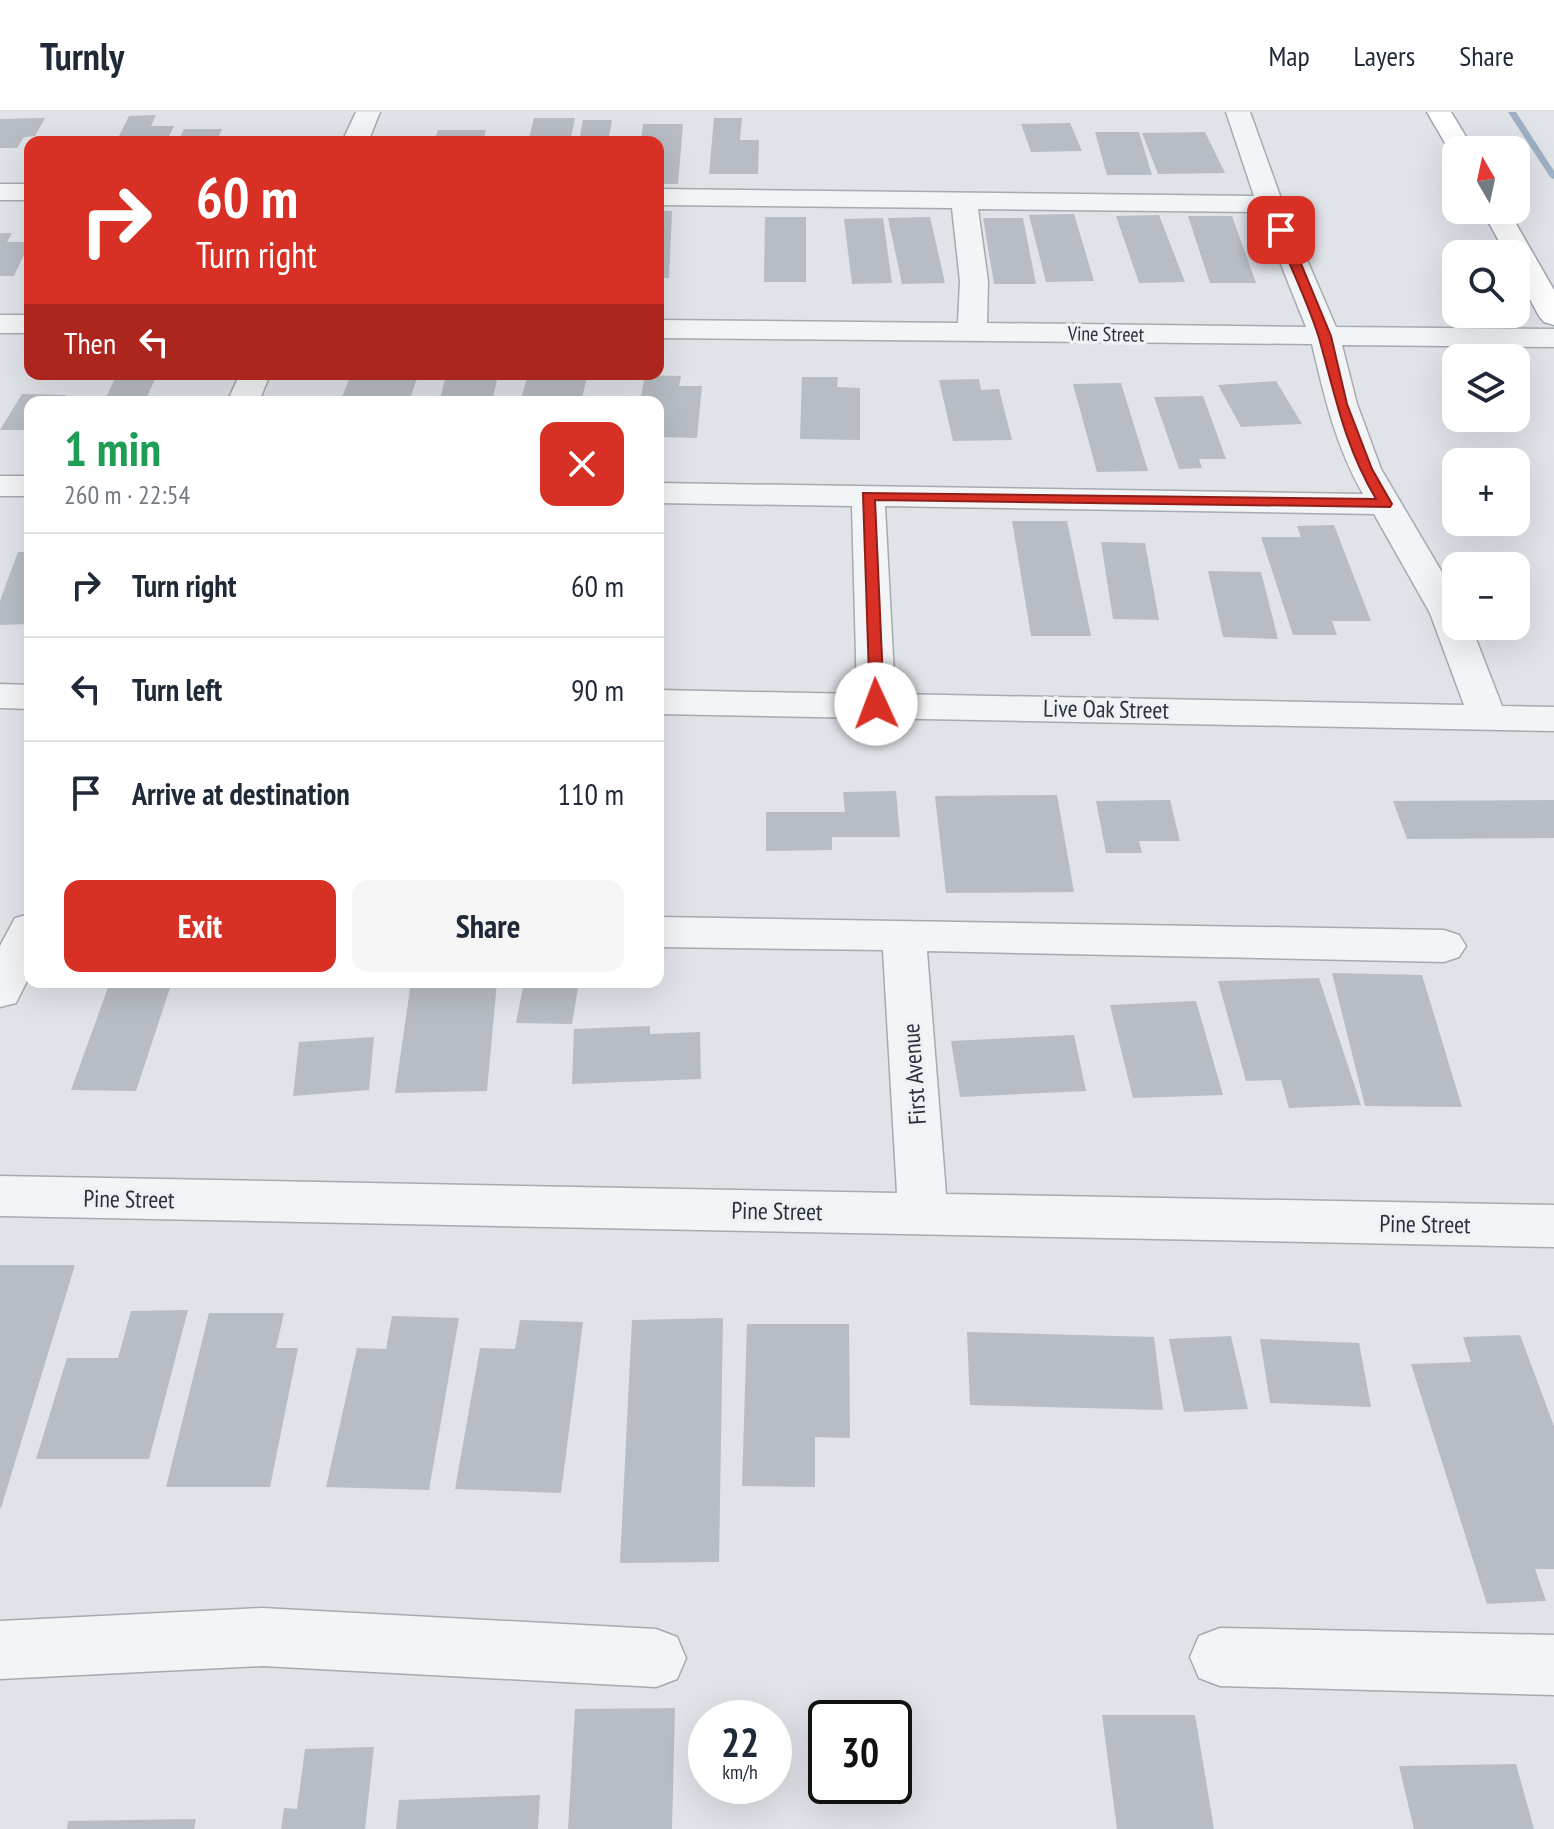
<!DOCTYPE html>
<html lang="en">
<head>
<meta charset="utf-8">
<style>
  :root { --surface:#fff; --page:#f6f6f7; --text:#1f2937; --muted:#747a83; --line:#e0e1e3; --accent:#d93025 }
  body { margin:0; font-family:"PT Sans Narrow",sans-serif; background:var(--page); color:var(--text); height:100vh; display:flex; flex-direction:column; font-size:30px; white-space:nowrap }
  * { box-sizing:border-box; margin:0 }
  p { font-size:26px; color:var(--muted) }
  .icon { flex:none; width:44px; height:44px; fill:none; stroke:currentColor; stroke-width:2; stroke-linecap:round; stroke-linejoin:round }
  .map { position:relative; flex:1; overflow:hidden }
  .panel { position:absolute; left:24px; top:284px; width:640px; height:592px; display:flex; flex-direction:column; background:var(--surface); border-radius:16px; box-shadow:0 8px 32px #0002 }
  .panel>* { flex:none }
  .guide { position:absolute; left:24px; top:24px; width:640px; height:244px; border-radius:16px; box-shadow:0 8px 32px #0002; background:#d93025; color:#fff; overflow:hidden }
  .needle { width:52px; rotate:351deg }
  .controls { position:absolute; left:1442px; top:24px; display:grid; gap:16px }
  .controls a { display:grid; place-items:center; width:88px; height:88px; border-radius:16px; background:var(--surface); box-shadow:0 8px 32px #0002; font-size:40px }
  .speed { position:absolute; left:688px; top:1588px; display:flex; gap:16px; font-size:40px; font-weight:700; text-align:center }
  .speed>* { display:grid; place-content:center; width:104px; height:104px; border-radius:50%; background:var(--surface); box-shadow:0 8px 32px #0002; line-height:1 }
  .speed small { font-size:20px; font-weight:400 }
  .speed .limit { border:4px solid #111; border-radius:12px; background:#fff; color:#111 }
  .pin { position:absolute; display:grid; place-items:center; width:68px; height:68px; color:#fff; margin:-34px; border-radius:16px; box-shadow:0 4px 12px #0006 }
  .me { position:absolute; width:88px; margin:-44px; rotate:358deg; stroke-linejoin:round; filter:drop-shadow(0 0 6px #0008) }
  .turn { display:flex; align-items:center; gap:28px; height:168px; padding:0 40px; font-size:36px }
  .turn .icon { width:104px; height:104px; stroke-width:2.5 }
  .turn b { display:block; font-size:56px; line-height:68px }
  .then { display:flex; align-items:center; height:76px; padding:0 40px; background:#0003; gap:16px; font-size:30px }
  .round { display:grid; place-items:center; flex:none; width:84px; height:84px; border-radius:16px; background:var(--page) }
  .summary { display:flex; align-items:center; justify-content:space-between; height:136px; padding:0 40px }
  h1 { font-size:48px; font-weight:800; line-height:60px; color:#1e9e55 }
  .cta { display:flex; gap:16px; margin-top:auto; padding:16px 40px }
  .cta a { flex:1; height:92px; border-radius:16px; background:var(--accent); color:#fff; font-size:32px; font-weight:800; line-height:92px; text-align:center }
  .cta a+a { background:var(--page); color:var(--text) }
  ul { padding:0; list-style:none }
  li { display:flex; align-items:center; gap:24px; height:104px; padding:0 40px; border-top:2px solid var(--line) }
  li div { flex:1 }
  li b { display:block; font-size:30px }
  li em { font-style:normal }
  header { display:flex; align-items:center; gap:48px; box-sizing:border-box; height:112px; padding:0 40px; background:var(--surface); border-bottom:2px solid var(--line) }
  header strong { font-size:38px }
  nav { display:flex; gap:44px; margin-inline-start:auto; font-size:28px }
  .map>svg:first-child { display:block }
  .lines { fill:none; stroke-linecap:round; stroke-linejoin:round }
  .stream { fill:#9eb1c4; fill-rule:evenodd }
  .building { fill:#b8bcc4 }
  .minor-casing { stroke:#a6aab1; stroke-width:3 }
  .major-casing { stroke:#a0a7b2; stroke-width:3 }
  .minor { fill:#f2f4f6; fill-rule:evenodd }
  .major { fill:#fff; fill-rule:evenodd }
  .route { fill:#d93025; stroke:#8d1f18; stroke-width:2 }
  .labels { text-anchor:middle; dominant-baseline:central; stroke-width:7; stroke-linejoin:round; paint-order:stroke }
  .far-street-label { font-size:20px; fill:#2a313d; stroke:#eff2f5 }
  .street-label { font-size:24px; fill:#2a313d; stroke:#eff2f5 }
</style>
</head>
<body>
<header>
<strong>Turnly</strong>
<nav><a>Map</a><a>Layers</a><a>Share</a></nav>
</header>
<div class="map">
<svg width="1554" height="1717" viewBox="0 0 1554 1717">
  <rect width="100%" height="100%" fill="#e0e3e8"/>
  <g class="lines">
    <polygon class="stream" points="1508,0 1516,0 1554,59 1554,67 1550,65"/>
  </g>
  <g class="building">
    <polygon points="156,3 151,14 174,14 167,29 116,30 129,4"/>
    <polygon points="45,6 35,24 24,25 17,36 0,36 0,7"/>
    <polygon points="534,6 575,6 570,30 528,30"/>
    <polygon points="714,6 742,6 740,28 759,28 758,62 709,62"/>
    <polygon points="583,8 612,8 608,30 579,30"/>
    <polygon points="1070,11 1082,39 1031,40 1021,12"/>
    <polygon points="643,12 683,12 678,72 658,72 658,30 641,30"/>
    <polygon points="184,17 222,17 216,30 178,30"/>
    <polygon points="438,18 486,18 483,30 434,30"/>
    <polygon points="1095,20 1139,20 1152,63 1107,63"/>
    <polygon points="1205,20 1225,61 1158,62 1142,21"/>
    <polygon points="658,99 672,99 669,166 658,166"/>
    <polygon points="1074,102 1094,169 1046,170 1029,103"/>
    <polygon points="1159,103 1185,170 1139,171 1116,104"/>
    <polygon points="1188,104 1232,104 1256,171 1210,171"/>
    <polygon points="765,105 806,105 806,170 764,170"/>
    <polygon points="930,105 945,171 902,172 888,106"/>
    <polygon points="883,106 892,171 852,172 844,107"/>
    <polygon points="983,106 1023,106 1036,172 994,172"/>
    <polygon points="0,121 12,121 7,130 30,130 14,164 0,164"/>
    <polygon points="117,262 157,262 145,290 104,290"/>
    <polygon points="351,262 376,262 418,263 409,290 340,290"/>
    <polygon points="528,263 587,265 581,290 520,290"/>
    <polygon points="645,263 681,264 679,274 702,274 697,326 658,325 658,290 640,290"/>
    <polygon points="802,265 838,265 837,275 860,276 860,328 800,327"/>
    <polygon points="979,267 981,278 999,277 1012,328 953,329 939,268"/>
    <polygon points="445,268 497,268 492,290 439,290"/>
    <polygon points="1276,269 1302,312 1241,315 1218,273"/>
    <polygon points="1121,271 1148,359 1097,360 1073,272"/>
    <polygon points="22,282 66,283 62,290 30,290 30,318 0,318"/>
    <polygon points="1203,284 1226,347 1199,347 1202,356 1179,357 1154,285"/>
    <polygon points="1012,409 1067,409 1091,524 1031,524"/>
    <polygon points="1334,413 1371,509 1332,509 1337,523 1293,523 1261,425 1301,425 1297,414"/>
    <polygon points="1101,430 1145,431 1159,508 1113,507"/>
    <polygon points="18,440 30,440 30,512 0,513 0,489"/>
    <polygon points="1208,459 1261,460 1278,527 1223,525"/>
    <polygon points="896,679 900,725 832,725 832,738 766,739 766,700 845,700 843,680"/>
    <polygon points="1057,683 1074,780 946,781 935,684"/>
    <polygon points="1170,688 1180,729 1139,729 1142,741 1106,741 1096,689"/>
    <polygon points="1554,688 1554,726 1407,727 1393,689"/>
    <polygon points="1332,861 1422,863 1462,995 1365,994"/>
    <polygon points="1319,866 1361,993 1289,996 1281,968 1246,969 1218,869"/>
    <polygon points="110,870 172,870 136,979 71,978"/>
    <polygon points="411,870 497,870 487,979 395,981"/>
    <polygon points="524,870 579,870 572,912 516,911"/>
    <polygon points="1196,889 1223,983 1133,986 1110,893"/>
    <polygon points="650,914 650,922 700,920 701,967 572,972 574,917"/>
    <polygon points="1074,923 1086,979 960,985 951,929"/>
    <polygon points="374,925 369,978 293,984 299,930"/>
    <polygon points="0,1153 75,1153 1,1396 0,1396"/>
    <polygon points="188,1198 149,1347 36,1347 67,1246 118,1246 131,1199"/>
    <polygon points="209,1201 284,1201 276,1236 298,1236 270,1375 166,1375"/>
    <polygon points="392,1204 459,1206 429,1378 326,1375 357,1236 386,1237"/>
    <polygon points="723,1206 719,1450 620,1451 632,1208"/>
    <polygon points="520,1208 583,1210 561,1381 455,1377 480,1236 515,1237"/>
    <polygon points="747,1212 849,1212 850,1326 815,1325 815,1375 742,1374"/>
    <polygon points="967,1220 1154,1225 1163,1298 970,1293"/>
    <polygon points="1520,1223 1554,1314 1554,1457 1535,1457 1546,1489 1487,1492 1411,1252 1471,1250 1463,1225"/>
    <polygon points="1231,1224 1248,1297 1184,1300 1169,1227"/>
    <polygon points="1260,1227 1359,1231 1371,1295 1270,1291"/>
    <polygon points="675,1596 672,1717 568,1717 575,1597"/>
    <polygon points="1102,1603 1195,1603 1214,1717 1117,1717"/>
    <polygon points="374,1635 365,1717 281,1717 284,1696 297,1697 305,1637"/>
    <polygon points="1516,1652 1534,1717 1414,1717 1399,1654"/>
    <polygon points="540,1683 538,1717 396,1717 399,1688"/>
    <polygon points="196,1707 194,1717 67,1717 68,1709"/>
  </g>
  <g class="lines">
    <g class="minor-casing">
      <g id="minor">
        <polygon points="356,0 380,0 368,30 342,30"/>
        <path d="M1226 0H1250L1283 92 1336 215 1554 217V235L1342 233 1357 292 1381 357 1456 484V514H1471L1502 594 1554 595V619L658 602V578L857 582 852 394 658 391V371L1363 382C1336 335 1324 284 1312 232L658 226V208L958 211 960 169 952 96 658 93V77L1254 84ZM978 97 1260 100 1306 215 987 211 988 169ZM885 394 1374 402 1430 501 1464 593 895 582Z"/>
        <rect x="0" y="72" width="30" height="16"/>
        <rect x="0" y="203" width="30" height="18"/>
        <polygon points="240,262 270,262 259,290 227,290"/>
        <rect x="0" y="364" width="30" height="20"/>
        <polygon points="0,572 30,573 30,597 0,596"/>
        <polygon points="30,802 30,863 16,891 0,895 0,834 15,806"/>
        <polygon points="658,805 1444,818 1459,823 1466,834 1459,845 1444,850 927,839 946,1082 1554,1093 1554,1135 0,1104 0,1064 897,1081 883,838 658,835"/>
        <polygon points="262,1496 656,1517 677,1525 686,1546 677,1567 656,1575 262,1554 0,1567 0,1509"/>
        <polygon points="1220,1516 1554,1523 1554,1583 1220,1574 1199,1566 1190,1545 1199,1524"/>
      </g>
    </g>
    <g class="major-casing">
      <g id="major">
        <polygon points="1427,0 1451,0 1474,38 1456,38 1456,44 1452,43"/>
        <polygon points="1482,98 1508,98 1554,178 1554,213 1544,210 1539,204 1516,161 1516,142 1506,142"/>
      </g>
    </g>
    <use href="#minor" class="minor"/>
    <use href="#major" class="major"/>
  </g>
  <path class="route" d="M1281 115 1287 118 1331 224 1347 292 1372 357 1392 392 1390 395 875 388 884 592 876 597 870 595 863 381 1376 387C1344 332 1336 286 1319 226 1308 190 1290 154 1275 118Z"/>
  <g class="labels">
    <g class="far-street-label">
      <text transform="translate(1106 222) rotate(1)">Vine Street</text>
    </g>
    <g class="street-label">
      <text transform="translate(1106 597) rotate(1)">Live Oak Street</text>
      <text transform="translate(914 962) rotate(-94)">First Avenue</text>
      <text transform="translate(129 1087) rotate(1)">Pine Street</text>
      <text transform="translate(777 1099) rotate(1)">Pine Street</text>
      <text transform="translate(1425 1112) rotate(1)">Pine Street</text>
    </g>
  </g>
</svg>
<div class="controls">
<a><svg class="needle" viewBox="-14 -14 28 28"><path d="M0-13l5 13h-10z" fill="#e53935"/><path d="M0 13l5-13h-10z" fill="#747a83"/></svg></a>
<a><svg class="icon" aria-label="search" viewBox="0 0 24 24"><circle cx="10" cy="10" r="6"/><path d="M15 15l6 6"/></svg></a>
<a><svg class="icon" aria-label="layers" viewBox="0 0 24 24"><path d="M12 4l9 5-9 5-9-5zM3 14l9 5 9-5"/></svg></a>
<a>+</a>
<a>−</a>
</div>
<div class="speed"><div>22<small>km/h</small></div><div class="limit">30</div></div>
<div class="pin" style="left:1281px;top:118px;background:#d93025"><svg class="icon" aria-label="arrive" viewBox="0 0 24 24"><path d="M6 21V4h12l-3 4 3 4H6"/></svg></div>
<svg class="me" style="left:876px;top:592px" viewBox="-20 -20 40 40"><circle r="19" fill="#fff"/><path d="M0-13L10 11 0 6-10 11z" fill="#d93025"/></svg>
<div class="guide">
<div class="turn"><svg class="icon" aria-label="right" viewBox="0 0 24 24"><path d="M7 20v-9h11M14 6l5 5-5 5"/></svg><div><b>60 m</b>Turn right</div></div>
<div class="then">Then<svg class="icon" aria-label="left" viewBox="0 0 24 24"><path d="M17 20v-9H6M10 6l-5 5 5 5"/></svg></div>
</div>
<section class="panel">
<div class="summary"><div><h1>1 min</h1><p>260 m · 22:54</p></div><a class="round" style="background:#d93025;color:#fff"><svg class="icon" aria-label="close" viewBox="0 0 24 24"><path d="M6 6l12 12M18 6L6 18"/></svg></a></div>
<ul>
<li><svg class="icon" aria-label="right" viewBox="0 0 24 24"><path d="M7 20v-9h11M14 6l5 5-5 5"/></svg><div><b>Turn right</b></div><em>60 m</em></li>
<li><svg class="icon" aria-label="left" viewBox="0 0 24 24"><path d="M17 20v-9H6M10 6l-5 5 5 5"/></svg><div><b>Turn left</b></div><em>90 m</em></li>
<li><svg class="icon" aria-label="arrive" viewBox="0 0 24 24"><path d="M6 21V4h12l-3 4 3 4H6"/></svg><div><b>Arrive at destination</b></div><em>110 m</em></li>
</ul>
<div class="cta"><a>Exit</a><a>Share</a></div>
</section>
</div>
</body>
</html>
